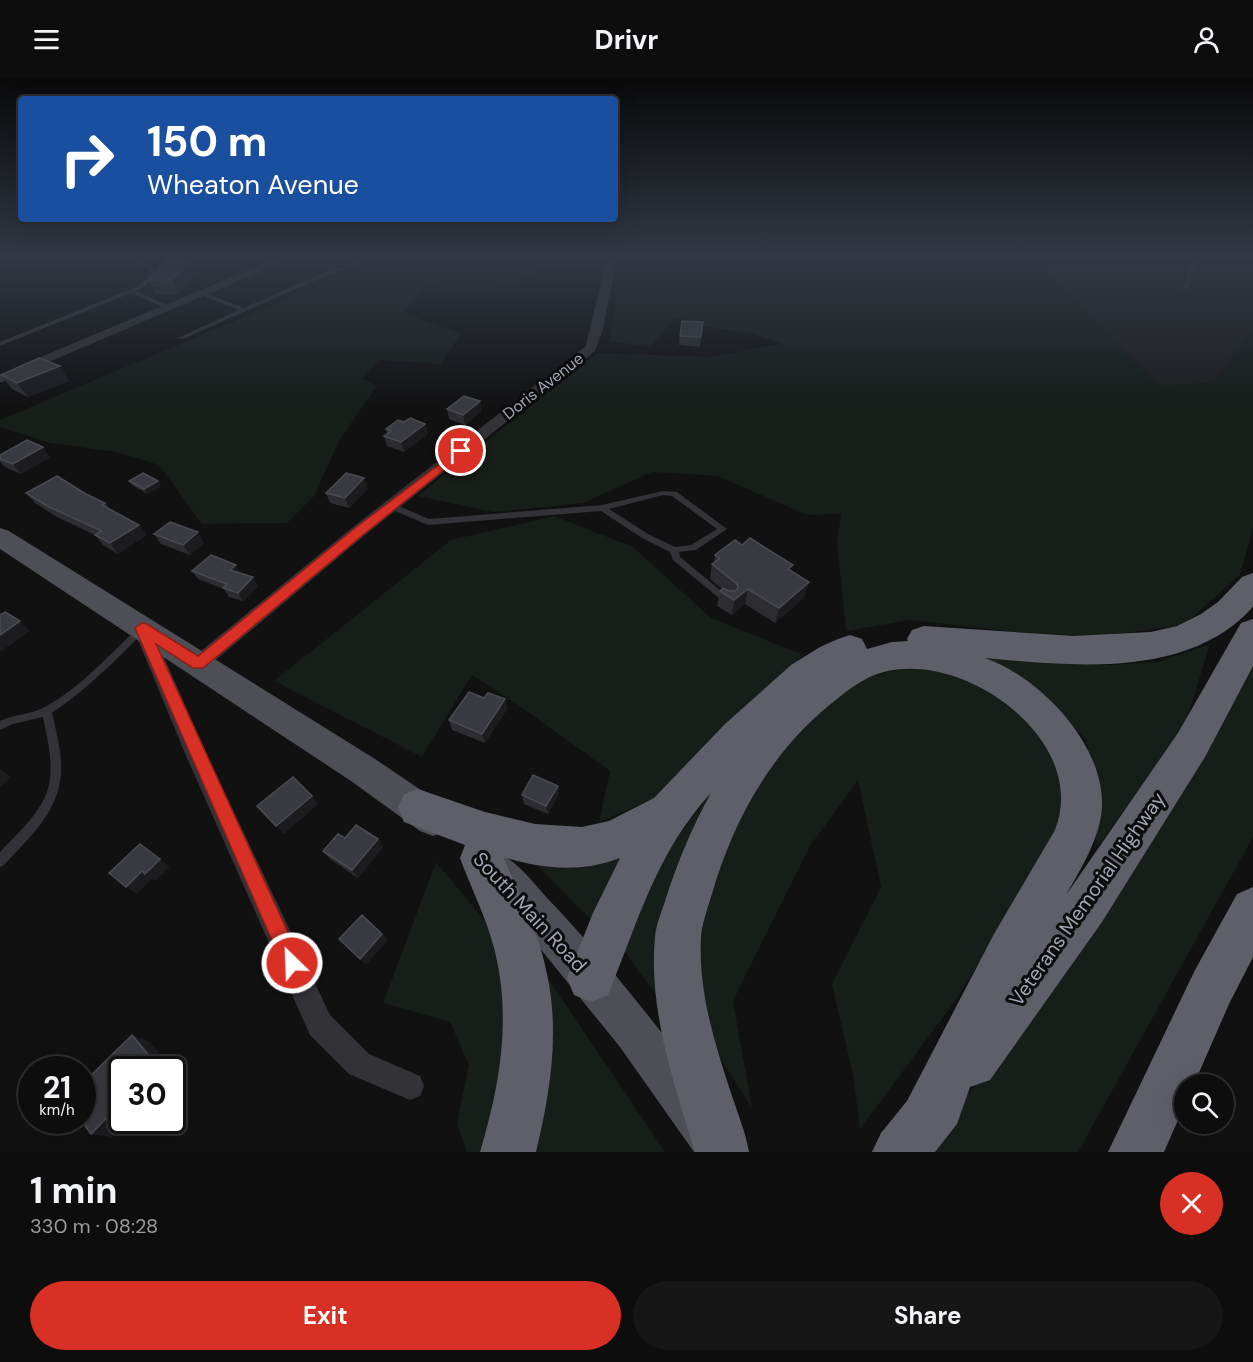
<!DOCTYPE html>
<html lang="en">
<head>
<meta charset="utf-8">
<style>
  :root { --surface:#0d0d0e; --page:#161617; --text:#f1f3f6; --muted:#9a9c9e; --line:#2d2d2e; --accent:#d93025 }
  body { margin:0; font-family:"DM Sans",sans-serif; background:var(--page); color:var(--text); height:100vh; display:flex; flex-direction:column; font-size:22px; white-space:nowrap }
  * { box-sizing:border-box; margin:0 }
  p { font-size:20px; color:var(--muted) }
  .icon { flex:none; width:33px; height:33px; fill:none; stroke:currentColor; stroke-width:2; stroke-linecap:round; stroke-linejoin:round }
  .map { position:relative; height:1074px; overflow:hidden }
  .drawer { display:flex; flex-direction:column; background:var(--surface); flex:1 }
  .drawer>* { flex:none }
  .guide { position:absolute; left:18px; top:18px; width:600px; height:126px; border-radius:6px; box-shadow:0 6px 24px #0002,0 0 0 2px var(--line); background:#1a4fa0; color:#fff; overflow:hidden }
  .fabs { position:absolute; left:1174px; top:996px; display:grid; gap:12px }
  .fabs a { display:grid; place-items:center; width:60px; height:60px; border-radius:50%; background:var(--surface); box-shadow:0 6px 24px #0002,0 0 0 2px var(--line); font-size:30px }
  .speed { position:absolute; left:18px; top:978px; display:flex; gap:12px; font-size:30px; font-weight:700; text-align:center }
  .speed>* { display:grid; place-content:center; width:78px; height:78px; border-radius:50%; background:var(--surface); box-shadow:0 6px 24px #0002,0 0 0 2px var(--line); line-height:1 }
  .speed small { font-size:15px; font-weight:400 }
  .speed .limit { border:3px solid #111; border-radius:9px; background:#fff; color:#111 }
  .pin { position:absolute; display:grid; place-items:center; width:51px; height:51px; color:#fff; margin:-26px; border:3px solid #fff; border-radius:50%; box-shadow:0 2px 6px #0007 }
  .me { position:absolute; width:66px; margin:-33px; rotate:336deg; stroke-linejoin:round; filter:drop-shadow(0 0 4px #0008) }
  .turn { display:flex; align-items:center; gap:21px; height:126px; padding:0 30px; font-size:27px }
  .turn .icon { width:78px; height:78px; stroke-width:2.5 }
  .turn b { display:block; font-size:42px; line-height:51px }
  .round { display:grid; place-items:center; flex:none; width:63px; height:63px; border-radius:32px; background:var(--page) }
  .summary { display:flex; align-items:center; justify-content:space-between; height:102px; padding:0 30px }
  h1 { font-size:36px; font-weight:700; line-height:45px }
  .cta { display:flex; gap:12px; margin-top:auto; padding:12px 30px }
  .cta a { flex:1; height:69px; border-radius:36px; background:var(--accent); color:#fff; font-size:24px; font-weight:700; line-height:69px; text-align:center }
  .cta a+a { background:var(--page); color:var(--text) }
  header { display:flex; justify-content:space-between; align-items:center; height:78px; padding:0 30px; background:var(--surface); font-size:27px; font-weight:700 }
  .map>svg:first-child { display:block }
  .built { fill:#1d1d1f }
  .green { fill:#171d19 }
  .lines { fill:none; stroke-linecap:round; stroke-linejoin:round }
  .lane { fill:#323237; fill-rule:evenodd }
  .street { fill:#323237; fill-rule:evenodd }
  .primary { fill:#4e4e57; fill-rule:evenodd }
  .highway { fill:#5e5f69; fill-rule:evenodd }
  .wall { fill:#2d2d31 }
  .shaded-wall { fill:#1c1c1f }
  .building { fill:#393a3f; stroke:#4a4b51; stroke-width:1.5 }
  .route { fill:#d93025; stroke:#8d1f18; stroke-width:1.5 }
  .labels { text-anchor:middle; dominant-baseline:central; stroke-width:6; stroke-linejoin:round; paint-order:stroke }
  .street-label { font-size:16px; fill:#a2a5b4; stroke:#0c0c0d }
  .near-street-label { font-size:20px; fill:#a2a5b4; stroke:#0c0c0d }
</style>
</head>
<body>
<header><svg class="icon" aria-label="menu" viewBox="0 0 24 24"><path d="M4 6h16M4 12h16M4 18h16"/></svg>Drivr<svg class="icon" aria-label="person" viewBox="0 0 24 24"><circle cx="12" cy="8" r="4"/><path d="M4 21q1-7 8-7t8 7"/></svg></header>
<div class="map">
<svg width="1253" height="1074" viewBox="0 0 1253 1074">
  <rect width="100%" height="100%" fill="#111112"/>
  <polygon class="built" points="1038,179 1253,179 1253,252 1214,305 1158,308 1070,220"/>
  <g class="green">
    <path d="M386 179H544C522 222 466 209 426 209L402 234 461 256 440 286 379 282 362 300 377 308 340 361 314 418 287 445 202 446 159 387 116 374 50 365 0 349V342Z"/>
    <polygon points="622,179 1038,179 1070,220 1158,308 1214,305 1253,252 1253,449 1240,497 1183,547 1079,561 910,542 846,553 837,465 841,436 807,437 718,398 652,394 583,425 494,434 417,418 597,275 710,279 781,266 750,255 713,250 675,240 650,269 610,263"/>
    <polygon points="554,438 633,469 711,540 803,577 675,712 599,744 610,693 514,624 472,597 422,679 274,603 451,462"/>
    <polygon points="1210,566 1184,650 1097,769 1087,662 1025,605 948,573 1109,587 1157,584"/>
    <polygon points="1253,583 1253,759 1078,1074 917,1074 1016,961"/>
    <polygon points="923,586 984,603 1029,635 1061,680 1070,719 1061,750 956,922 860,1051 853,997 832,906 881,809 858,702 810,768 733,923 752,1030 718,977 697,886 708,800 758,699 812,635 864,599"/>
    <polygon points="730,690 663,926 619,866 652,793"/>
    <polygon points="624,777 601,852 531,781"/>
    <polygon points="436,784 496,856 519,945 489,1074 467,1074 457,1045 469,987 450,944 383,925"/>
    <polygon points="543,893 665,1074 523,1074"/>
  </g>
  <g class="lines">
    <g class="lane">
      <path d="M125 179C136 179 148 184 155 193 153 203 145 209 136 213L171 229V231H167L131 215 0 268V264L139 208 148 199 149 193 146 189Z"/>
      <polygon points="369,179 377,179 316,202 183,261 178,260 239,232 201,217 201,215 205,215 244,230 312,200"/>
      <polygon points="1192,179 1197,179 1188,211 1183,212"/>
      <path d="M663 413 677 414 727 451 696 472 679 474 680 479 731 521 732 523 731 525H725L673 482 670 474 642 460 601 433 428 447 388 430 387 428 391 425 394 426 429 441 602 427ZM663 417 672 418 717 451 691 467 675 469 648 456 609 431Z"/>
      <path d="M141 548 144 550 146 552 144 554C115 583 86 612 52 635 57 657 64 681 60 704 55 737 26 763 4 787L0 789V774C16 757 38 738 47 714 55 691 48 663 43 639L13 646 0 652V643C14 636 31 637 45 629 80 610 109 577 138 550Z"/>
    </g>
    <g class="street">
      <polygon points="280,179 294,179 0,305 0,296"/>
      <polygon points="607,179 617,179 603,251 595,273 365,457 205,591 198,594 191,591 188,586 191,581 353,449 586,268"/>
      <polygon points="142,543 148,545 151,550 208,679 330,937 369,976 420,998 424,1008 420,1018 410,1022 349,996 310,957 187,680 133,550 136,545"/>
    </g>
    <g class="primary">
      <polygon points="0,450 9,453 375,681 446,729 451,741 446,753 433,758 420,753 351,703 0,471"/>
      <path d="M496 774C518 783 533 805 550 823 619 896 679 977 740 1057L747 1074H694L620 969 538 868 483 806 477 793 483 780Z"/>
    </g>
    <g class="highway">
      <path d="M1253 495V528L1251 531C1186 601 1071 588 985 580 1040 599 1104 666 1102 728 1101 758 1081 791 1066 817L1178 655 1241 545 1253 541V588L1205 679 1102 844 990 1002 970 1009 957 1046 935 1074H872L881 1055 907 1023 994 856 1055 752C1090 663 965 572 884 594 867 598 850 610 837 621 772 671 733 742 711 819 707 832 702 846 701 859 698 913 715 967 732 1018 738 1036 746 1056 749 1074H695C674 1006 648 931 655 859 656 846 662 833 666 820 678 783 692 749 711 715 656 775 638 844 608 917L591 924 574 917 567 900 593 835 620 780C581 795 542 791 503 779 520 817 539 855 547 896 560 955 550 1016 536 1074H480C500 1007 512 939 494 870 486 839 471 810 460 780L465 767 404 744 398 730 404 716 418 711 485 734 535 746 582 749 609 743 654 720 725 646 791 587 820 569 838 561 850 557 862 561 867 571 892 564 908 563 907 561 912 552 924 548 1073 558 1151 554 1177 548 1201 536 1218 524 1242 499Z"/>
      <polygon points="1253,809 1253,879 1229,926 1194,1006 1185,1006 1185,1026 1164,1074 1108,1074 1195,892 1237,816"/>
    </g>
  </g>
  <g class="wall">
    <polygon points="206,182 178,216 156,216 149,202"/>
    <polygon points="703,244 700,269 679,267 680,258"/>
    <polygon points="1,297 69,303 28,319 12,311"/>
    <polygon points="480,323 481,333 465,347 449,341 447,331"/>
    <polygon points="404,344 425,346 428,356 404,374 387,368 384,358 387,356 386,351"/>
    <polygon points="0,377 50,379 21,396 5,389 0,384"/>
    <polygon points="129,403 161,408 148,416 133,408"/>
    <polygon points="368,410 349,430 330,425 326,415"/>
    <polygon points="26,415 86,416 105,425 110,431 139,447 146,457 118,476 103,467 95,457 57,439 35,425"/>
    <polygon points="154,456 204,465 190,477 161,466"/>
    <polygon points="742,467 792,493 809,504 804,519 775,545 745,526 732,537 717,528 720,513 722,511 710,501 712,486 714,485 715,477"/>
    <polygon points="192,493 241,495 258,508 243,523 229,519 224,511 198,501"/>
    <polygon points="484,620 505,621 507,631 485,665 452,652 449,642"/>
    <polygon points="558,708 559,716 548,736 524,726 522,717"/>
    <polygon points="345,760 378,761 383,769 358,800 330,781 323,773"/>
  </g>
  <g class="shaded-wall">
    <polygon points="192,179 205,179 206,182 178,216 172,202"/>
    <polygon points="60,288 69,303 28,319 17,305"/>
    <polygon points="480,323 481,333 465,347 463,337"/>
    <polygon points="425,346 428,356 404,374 401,364"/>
    <polygon points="43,369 50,379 21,396 13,386"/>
    <polygon points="364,400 368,410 349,430 345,420"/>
    <polygon points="158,403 161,408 148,416 144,411"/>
    <polygon points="139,447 146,457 118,476 110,465"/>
    <polygon points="198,454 204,465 190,477 183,467"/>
    <polygon points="236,487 241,495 230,492"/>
    <polygon points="253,499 258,508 243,523 238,515"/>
    <polygon points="809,504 804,519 775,545 779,530"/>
    <polygon points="748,511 745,526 732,537 734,522"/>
    <polygon points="20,543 30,553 0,574 0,557"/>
    <polygon points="505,621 507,631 485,665 482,656"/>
    <polygon points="0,691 11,699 0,709"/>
    <polygon points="558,708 559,716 548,736 546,728"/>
    <polygon points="312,718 318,726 284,756 276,748"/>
    <polygon points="378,761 383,769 358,800 352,792"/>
    <polygon points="160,781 170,789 155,803 152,801 137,816 126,809 142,793"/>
    <polygon points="382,856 388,862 366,887 360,881"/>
    <polygon points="132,957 150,964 174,993 172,995 172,992 153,992"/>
    <polygon points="122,1024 122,1042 128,1042 112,1059 91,1056"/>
  </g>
  <g class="building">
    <polygon points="170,179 192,179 172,202 149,202"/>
    <polygon points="682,243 703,244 701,259 680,258"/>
    <polygon points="39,280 60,288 17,305 1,297"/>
    <polygon points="464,318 480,323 463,337 447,331"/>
    <polygon points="410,340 425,346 401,364 384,358 391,353 386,351 398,342 404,344"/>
    <polygon points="27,362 43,369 13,386 0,381 0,377"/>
    <polygon points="143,395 158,403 144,411 129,403"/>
    <polygon points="346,395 364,400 345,420 326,415"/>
    <polygon points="57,398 86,416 105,425 102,427 139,447 110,465 95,457 102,453 49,429 26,415"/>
    <polygon points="170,444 198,454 183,467 154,456"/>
    <polygon points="750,460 793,487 788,491 809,504 779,530 748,511 734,522 720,513 723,510 728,513 735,513 738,510 737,506 712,486 720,480 715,477 735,462 742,467"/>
    <polygon points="211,477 236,487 230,492 253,499 238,515 223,510 227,506 192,493"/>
    <polygon points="5,534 20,543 0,557 0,537"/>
    <polygon points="469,614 484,620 488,615 505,621 482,656 449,642"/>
    <polygon points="533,697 558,708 546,728 522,717"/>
    <polygon points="293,699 312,718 276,748 257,728"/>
    <polygon points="356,747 378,761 352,792 323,773 338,756 345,760"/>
    <polygon points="140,766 160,781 145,796 142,793 126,809 109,795"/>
    <polygon points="362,837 382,856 360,881 339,861"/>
    <polygon points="132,957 157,987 153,992 122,992 122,1024 91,1056 81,1042 82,1042 82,1006"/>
  </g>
  <linearGradient id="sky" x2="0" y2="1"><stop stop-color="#09090a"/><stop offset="0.54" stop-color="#323844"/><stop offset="1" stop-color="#323844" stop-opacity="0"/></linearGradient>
  <rect width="1253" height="330" fill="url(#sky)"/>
  <polygon class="route" points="461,370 466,373 465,375 364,456 203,590 193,590 156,566 302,885 299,892 292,895 285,892 135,550 142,545 147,546 198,578 355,450"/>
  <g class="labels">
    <g class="street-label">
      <text transform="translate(543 308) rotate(-38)">Doris Avenue</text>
    </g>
    <g class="near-street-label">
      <text transform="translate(1087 821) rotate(-55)">Veterans Memorial Highway</text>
      <text transform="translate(530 834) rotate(47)">South Main Road</text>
    </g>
  </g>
</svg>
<div class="fabs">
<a><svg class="icon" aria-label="search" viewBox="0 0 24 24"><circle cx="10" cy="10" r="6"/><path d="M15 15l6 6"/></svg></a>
</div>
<div class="speed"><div>21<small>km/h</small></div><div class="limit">30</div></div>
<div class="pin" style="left:461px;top:373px;background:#d93025"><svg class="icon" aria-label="arrive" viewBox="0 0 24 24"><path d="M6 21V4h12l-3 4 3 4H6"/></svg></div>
<svg class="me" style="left:292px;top:885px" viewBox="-20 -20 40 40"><circle r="17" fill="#d93025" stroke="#fff" stroke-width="3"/><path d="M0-11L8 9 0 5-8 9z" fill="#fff"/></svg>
<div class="guide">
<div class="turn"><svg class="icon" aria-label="right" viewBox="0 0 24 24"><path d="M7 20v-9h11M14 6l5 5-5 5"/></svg><div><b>150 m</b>Wheaton Avenue</div></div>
</div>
</div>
<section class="drawer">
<div class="summary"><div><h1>1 min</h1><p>330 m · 08:28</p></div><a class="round" style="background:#d93025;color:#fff"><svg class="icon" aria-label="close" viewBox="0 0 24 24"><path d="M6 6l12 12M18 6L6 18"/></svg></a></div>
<div class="cta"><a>Exit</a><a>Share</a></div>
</section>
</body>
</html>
